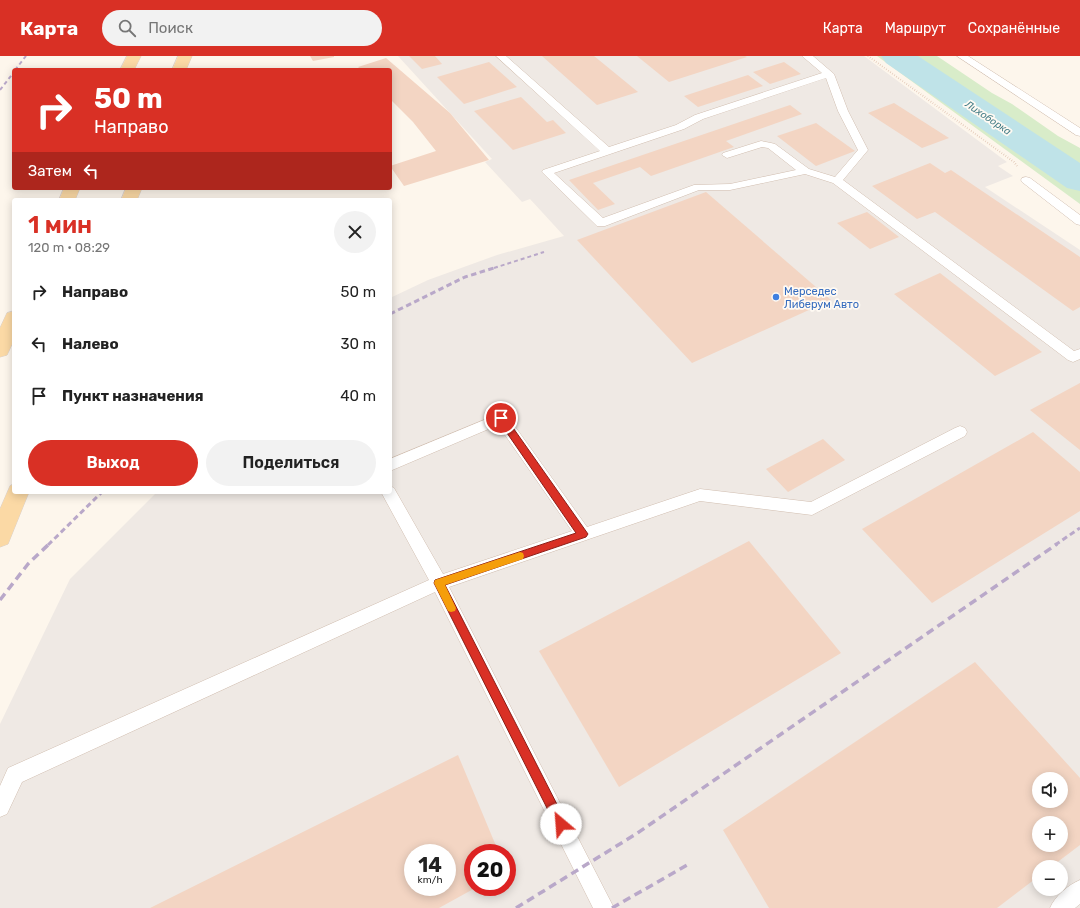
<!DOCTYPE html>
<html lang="ru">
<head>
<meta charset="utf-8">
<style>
  :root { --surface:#fff; --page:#f2f2f2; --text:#222; --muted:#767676; --accent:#d93025 }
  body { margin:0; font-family:Rubik,sans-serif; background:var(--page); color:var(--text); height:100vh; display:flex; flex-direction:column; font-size:15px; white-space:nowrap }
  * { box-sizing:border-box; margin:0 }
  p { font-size:13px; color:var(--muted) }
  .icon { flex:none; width:22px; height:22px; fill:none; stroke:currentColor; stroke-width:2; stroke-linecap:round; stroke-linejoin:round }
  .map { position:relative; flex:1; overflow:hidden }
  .details { position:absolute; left:12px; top:142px; width:380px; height:296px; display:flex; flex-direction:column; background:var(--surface); border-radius:4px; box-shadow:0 2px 10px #0003 }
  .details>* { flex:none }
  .hud { position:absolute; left:12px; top:12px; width:380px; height:122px; border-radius:4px; box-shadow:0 2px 10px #0003; background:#d93025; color:#fff; overflow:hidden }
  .controls { position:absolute; left:1032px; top:716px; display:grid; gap:8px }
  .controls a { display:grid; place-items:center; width:36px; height:36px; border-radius:50%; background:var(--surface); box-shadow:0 2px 10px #0003; font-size:20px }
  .speed { position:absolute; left:404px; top:788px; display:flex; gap:8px; font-size:20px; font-weight:700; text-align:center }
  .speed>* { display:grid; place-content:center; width:52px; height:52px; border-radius:50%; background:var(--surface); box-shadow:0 2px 10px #0003; line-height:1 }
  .speed small { font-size:10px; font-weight:400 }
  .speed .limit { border:6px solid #d22; background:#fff; color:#111 }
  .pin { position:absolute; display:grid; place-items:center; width:34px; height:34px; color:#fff; margin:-17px; border:2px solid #fff; border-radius:50%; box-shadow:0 1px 4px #0007 }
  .me { position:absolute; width:44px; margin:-22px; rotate:333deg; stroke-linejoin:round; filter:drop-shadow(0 0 3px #0008) }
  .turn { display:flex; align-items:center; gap:14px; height:84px; padding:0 16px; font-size:18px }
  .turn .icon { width:52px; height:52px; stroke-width:2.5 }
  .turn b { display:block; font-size:28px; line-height:34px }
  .then { display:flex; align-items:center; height:38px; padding:0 16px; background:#0003; gap:8px; font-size:15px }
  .round { display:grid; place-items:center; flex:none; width:42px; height:42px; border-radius:21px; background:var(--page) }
  .headline { display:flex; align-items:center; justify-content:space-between; height:68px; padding:0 16px }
  h1 { font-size:24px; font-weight:600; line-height:30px; color:var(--accent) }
  .button { display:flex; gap:8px; margin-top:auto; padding:8px 16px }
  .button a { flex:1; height:46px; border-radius:24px; background:var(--accent); color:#fff; font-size:16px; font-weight:600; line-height:46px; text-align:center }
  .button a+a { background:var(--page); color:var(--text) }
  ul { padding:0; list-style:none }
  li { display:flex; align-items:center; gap:12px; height:52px; padding:0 16px }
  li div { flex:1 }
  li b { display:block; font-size:15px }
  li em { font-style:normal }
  header { display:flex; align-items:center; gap:24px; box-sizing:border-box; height:56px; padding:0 20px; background:var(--accent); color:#fff }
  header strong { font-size:19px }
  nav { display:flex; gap:22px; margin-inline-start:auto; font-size:14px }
  .search { width:280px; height:36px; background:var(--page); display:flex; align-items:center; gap:10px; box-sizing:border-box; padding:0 14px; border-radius:22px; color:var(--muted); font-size:15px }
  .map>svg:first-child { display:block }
  .industrial { fill:#efe9e4; fill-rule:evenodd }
  .green { fill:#d8ecc9 }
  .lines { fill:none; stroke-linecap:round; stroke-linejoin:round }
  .river { fill:#bfe3e8; fill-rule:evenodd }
  .building { fill:#f3d5c3; fill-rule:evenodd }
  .service-casing { stroke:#d1beb0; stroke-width:1 }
  .primary-casing { stroke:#dad1cd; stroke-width:1 }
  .path { stroke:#d9b8a5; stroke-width:2; stroke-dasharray:0.5 2; stroke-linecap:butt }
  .service { fill:#fff; fill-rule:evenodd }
  .primary { fill:#fbd9a5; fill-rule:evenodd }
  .rail-far2 { stroke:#b9a8c9; stroke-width:2; stroke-dasharray:4 3; stroke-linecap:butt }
  .rail-far1 { stroke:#b9a8c9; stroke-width:3; stroke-dasharray:5.5 3.5; stroke-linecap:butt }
  .rail { stroke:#b9a8c9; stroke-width:3.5; stroke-dasharray:8 5; stroke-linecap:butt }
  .route { fill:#d93025; stroke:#8d1f18 }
  .slow { fill:#f59e0b }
  .shop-dot { fill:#3f7fe0; stroke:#fffaf3; stroke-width:1.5 }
  .labels { text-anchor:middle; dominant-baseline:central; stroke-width:3.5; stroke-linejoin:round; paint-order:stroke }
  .far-water-label { font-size:10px; font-style:italic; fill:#437c86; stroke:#fffaf3 }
  .shop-label { font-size:11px; fill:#366cbe; stroke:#fffaf3; text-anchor:start }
</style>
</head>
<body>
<header>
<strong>Карта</strong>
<div class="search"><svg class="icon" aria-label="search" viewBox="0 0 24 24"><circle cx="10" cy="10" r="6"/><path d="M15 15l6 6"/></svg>Поиск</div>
<nav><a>Карта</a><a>Маршрут</a><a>Сохранённые</a></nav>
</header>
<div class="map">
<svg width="1080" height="852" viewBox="0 0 1080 852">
  <rect width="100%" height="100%" fill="#fdf6ec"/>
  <path class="industrial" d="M398 0H864L1007 106 998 110 1013 120 985 131 1080 194V852H0V668L70 523 157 436H390V242L428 224 497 199 564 180 530 143 522 146 485 106 492 103ZM1039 723H1061V745H1039ZM1039 767H1061V789H1039ZM413 797H447V831H413ZM473 797H507V831H473ZM1039 811H1061V833H1039Z"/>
  <polygon class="green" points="877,0 937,0 992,37 1012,48 1058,80 1080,92 1080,148"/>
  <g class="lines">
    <polygon class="river" points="881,0 918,0 1080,107 1080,135 1067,132 886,7"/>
  </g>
  <g class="building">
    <polygon points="310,0 334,0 334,1 313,5"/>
    <polygon points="409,0 435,0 442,8 422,13"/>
    <polygon points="542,0 594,0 638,36 597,49"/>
    <polygon points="637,0 745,0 747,1 669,26"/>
    <polygon points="386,2 450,57 489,104 404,130 390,110 436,95 413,66 390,43 390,14 361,14 358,11"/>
    <polygon points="489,6 517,31 464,48 437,21"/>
    <polygon points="784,6 801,18 770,28 753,16"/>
    <polygon points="748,19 763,30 698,51 684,40"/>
    <polygon points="521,41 547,66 553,64 566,77 513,94 474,55"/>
    <polygon points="894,47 949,82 922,92 868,57"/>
    <polygon points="790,49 802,58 726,85 734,91 651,120 640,111 593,127 615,148 598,154 569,124"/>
    <polygon points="816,67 855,95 816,110 777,80"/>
    <polygon points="930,107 945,117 951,114 1080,201 1080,251 1073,255 935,156 917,163 872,130"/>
    <polygon points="706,136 831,244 692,307 577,184"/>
    <polygon points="867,156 899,181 870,193 837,167"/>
    <polygon points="940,217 1042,296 995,320 894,238"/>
    <polygon points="1080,327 1080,394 1030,354"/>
    <polygon points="1033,376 1080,416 1080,455 932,547 862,473"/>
    <polygon points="823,383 845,404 788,436 766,413"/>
    <polygon points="749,485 841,597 619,731 539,595"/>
    <path d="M975 606 1080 722V789L1051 811H1039V820L997 852H769L723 774ZM1039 723H1061V745H1039ZM1039 767H1061V789H1039Z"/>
    <path d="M458 699 499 797H473V831H477L439 852H150ZM413 797H447V831H413Z"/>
  </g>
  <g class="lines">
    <g class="service-casing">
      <g id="service">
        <path d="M496 0H506L609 91 676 69 695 59 822 17 802 0H813L834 18 848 55 868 94 843 124 1074 295 1080 293V303L1073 306 1068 304 833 127 805 118 730 134H699L605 170H597L542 116 543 114 600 95ZM826 22 838 55 858 94 835 121 809 113 775 88 771 87 761 85 723 97 722 99 727 102 762 91 768 92 796 114 730 128 694 129 603 162 554 117 684 73 703 63Z"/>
        <polygon points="957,0 968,0 1080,72 1080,80 1076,79"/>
        <polygon points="1026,121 1030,122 1080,159 1080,169 1076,168 1022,126 1021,124 1022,122"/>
        <polygon points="501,357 506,358 587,471 700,433 811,446 955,372 960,370 965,372 967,376 965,380 812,459 700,445 449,531 614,852 593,852 435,536 22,726 7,758 0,761 0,730 8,712 429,524 381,436 390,436 390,430 394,432 443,518 572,475 498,369 390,415 390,403"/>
        <path d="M1080 824V848L1075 852H1050C1055 840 1068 829 1080 824Z"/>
      </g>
    </g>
    <g class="primary-casing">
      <g id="primary">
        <polygon points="127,0 141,0 134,14 120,14"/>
        <polygon points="178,0 192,0 186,14 172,14"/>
        <polygon points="64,132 80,132 75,144 59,144"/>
        <polygon points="126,132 142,132 137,144 121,144"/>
        <polygon points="14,255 14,284 7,299 0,301 0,272 7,257"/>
        <polygon points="14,428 14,436 29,436 8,488 0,491 0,453 10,430"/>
      </g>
    </g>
    <polyline class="path" points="868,0 1014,106 1017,110"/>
    <use href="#service" class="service"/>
    <use href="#primary" class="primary"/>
    <g class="rail-far2">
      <polyline points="15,14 26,0"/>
      <polyline points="0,34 14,16"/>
      <polyline points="494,212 544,196"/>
    </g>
    <g class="rail-far1">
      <polyline points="390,258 465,221 497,211"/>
      <polyline points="48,489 102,436"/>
      <polyline points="1055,489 1080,472"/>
    </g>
    <g class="rail">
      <polyline points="0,544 28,508 49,488"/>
      <polyline points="516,852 636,778 1057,488"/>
      <polyline points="612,852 689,808"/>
    </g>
  </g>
  <polygon class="route" points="501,358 504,359 588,478 586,481 445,529 565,764 567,768 565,772 561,774 557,772 434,527 435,524 576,477 498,364 497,362"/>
  <polygon class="slow" points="520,496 523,497 524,500 523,503 445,529 456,552 455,555 451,556 448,555 434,527 435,524"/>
  <circle class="shop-dot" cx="776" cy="241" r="4"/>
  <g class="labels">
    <g class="far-water-label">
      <text transform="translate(988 62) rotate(34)">Лихоборка</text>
    </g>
    <g class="shop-label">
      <text x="784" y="235">Мерседес<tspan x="784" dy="13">Либерум Авто</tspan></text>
    </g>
  </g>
</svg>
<div class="controls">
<a><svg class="icon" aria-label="sound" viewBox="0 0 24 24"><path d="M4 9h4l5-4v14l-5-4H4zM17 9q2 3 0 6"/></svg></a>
<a>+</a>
<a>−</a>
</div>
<div class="speed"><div>14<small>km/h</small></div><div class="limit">20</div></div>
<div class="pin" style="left:501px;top:362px;background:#d93025"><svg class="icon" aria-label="arrive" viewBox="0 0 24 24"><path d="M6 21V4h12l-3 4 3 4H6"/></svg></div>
<svg class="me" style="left:561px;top:768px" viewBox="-20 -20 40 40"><circle r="19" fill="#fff"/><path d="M0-13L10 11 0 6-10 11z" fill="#d93025"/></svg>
<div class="hud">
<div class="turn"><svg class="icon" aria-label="right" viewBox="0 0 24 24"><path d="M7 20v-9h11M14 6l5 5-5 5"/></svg><div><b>50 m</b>Направо</div></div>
<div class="then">Затем<svg class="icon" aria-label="left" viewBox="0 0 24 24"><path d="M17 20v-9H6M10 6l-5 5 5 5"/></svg></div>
</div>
<section class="details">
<div class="headline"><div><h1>1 мин</h1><p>120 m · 08:29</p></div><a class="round"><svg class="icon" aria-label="close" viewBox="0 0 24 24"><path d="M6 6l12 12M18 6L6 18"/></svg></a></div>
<ul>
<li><svg class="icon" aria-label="right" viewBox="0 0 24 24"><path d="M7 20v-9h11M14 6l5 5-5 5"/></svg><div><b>Направо</b></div><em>50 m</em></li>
<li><svg class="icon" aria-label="left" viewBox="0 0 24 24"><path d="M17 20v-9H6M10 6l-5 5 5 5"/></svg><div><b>Налево</b></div><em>30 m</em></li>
<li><svg class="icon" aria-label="arrive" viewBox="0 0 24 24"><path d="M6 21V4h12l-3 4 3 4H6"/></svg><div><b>Пункт назначения</b></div><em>40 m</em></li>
</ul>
<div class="button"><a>Выход</a><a>Поделиться</a></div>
</section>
</div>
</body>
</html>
